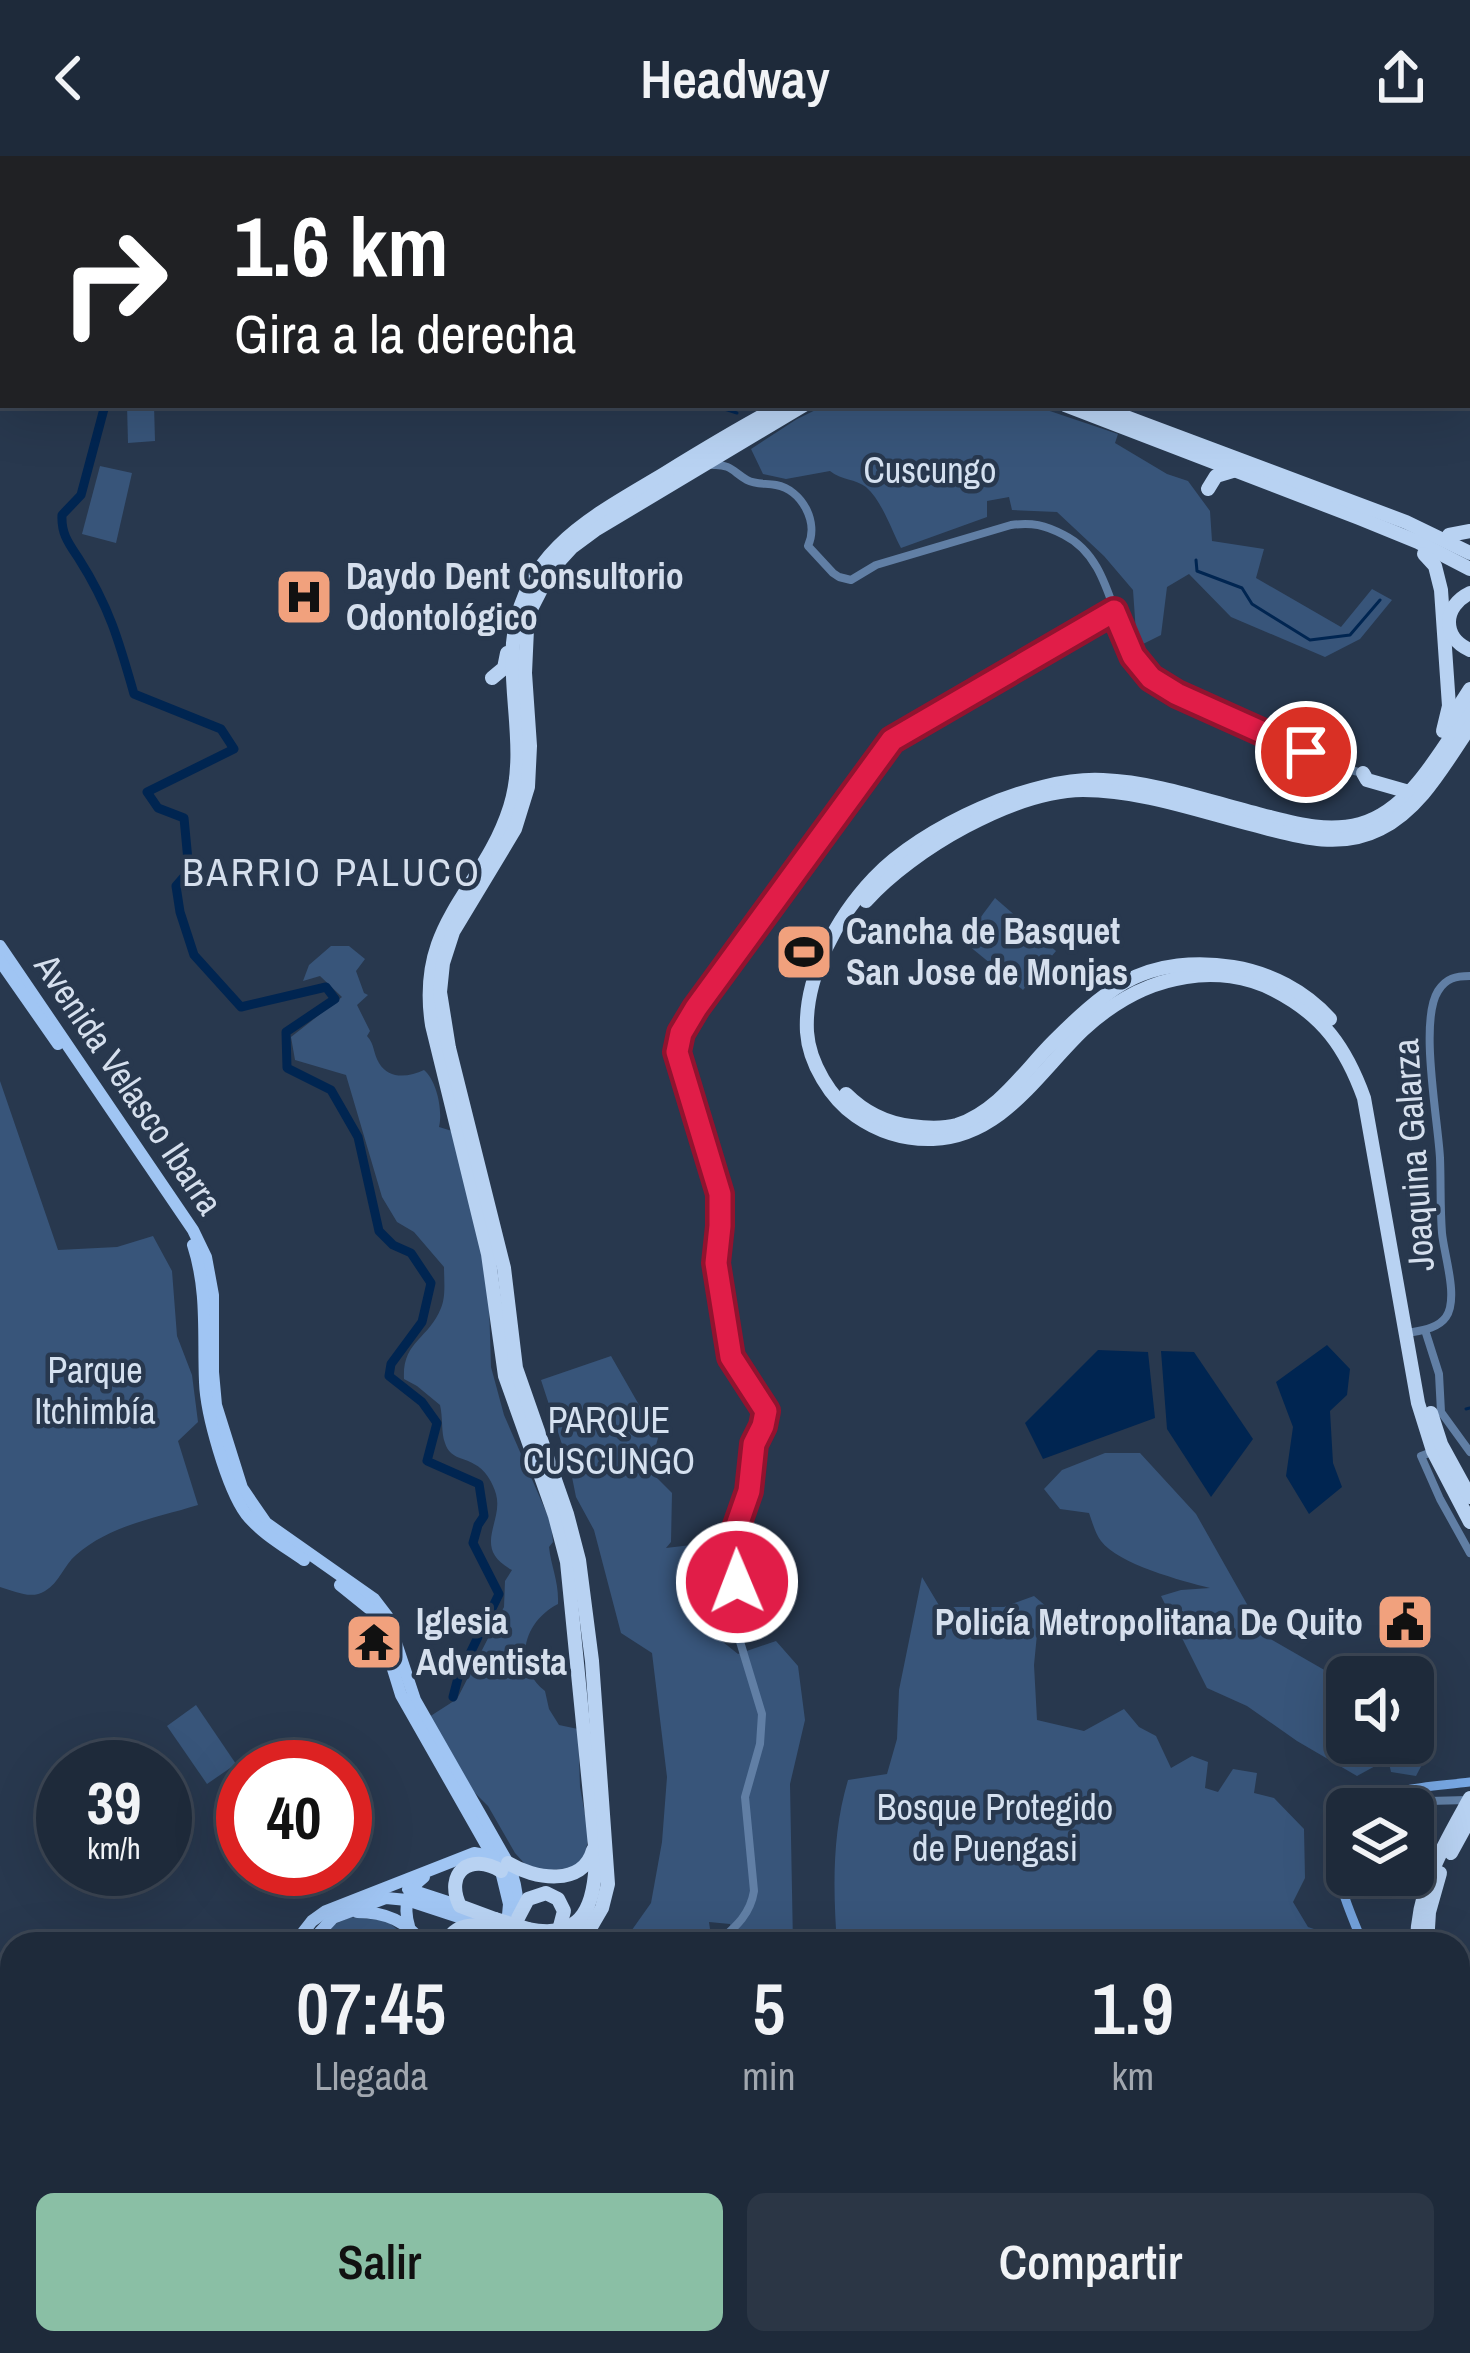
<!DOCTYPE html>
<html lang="es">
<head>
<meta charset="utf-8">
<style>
  :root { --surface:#1e2a3a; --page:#2b3645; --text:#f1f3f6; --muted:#a1a7af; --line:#3c4654; --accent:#8abfa5 }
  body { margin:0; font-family:"Archivo Narrow",sans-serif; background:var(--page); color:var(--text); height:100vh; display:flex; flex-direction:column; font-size:45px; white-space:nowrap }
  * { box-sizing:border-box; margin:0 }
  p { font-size:39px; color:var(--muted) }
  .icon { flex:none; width:66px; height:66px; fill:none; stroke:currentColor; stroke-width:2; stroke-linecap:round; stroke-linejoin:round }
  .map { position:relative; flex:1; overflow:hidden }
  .panel { position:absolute; left:0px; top:1776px; width:1470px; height:423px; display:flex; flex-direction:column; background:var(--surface); border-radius:36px 36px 0 0; box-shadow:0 12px 48px #0002,0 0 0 3px var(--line) }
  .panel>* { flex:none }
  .top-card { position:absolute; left:0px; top:0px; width:1470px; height:252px; box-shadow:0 12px 48px #0002,0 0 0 3px var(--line); background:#202124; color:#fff; overflow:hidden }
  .tools { position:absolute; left:1326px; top:1500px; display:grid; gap:24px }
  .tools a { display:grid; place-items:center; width:108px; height:108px; border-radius:18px; background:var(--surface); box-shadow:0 12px 48px #0002,0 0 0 3px var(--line); font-size:60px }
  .speed { position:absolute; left:36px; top:1584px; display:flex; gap:24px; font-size:60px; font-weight:700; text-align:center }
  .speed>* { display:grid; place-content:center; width:156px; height:156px; border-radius:50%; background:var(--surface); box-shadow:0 12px 48px #0002,0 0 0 3px var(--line); line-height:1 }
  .speed small { font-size:30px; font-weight:400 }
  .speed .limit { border:18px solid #d22; background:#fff; color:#111 }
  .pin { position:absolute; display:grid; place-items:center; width:102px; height:102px; color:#fff; margin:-51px; border:6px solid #fff; border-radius:50%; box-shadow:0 3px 12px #0007 }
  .me { position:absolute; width:132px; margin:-66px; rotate:359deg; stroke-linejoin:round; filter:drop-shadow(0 0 9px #0008) }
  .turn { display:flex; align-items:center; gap:42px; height:252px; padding:0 36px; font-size:54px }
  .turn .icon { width:156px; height:156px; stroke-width:2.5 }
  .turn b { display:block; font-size:84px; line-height:102px }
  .eta { display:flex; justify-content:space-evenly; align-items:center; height:204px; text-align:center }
  .eta b { font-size:72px; font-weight:600; line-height:84px }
  .button { display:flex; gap:24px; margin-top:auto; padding:24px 36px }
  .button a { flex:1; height:138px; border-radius:18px; background:var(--accent); color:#111; font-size:48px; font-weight:600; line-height:138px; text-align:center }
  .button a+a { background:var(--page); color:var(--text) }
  header { display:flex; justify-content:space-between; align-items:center; height:156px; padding:0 36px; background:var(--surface); font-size:54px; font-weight:600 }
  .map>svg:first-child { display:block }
  .green { fill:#38557a }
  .water { fill:#002551 }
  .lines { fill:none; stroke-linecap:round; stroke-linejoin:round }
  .stream { stroke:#002551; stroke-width:3 }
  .river { stroke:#002551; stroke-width:9 }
  .tertiary { stroke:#617fa5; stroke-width:8 }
  .secondary { stroke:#77a7e3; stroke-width:9 }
  .primary { stroke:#a0c5f3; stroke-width:12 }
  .trunk { stroke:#b8d2f2; stroke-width:14 }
  .secondary-bridge { stroke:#77a7e3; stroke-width:9 }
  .trunk-bridge { stroke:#b8d2f2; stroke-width:14 }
  .route-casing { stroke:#92132f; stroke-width:30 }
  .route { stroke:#e11d48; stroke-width:21 }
  .labels { text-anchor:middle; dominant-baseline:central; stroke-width:9; stroke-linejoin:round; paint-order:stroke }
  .park-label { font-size:36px; fill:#d5e1f0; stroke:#28384e }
  .poi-label { font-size:36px; font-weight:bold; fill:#d5dfed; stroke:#28384e; text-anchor:start }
  .street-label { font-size:36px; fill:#d5dfed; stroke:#28384e }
  .neighbourhood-label { font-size:39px; letter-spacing:3px; fill:#d5dfed; stroke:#28384e }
</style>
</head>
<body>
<header><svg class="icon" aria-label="back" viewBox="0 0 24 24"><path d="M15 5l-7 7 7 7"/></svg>Headway<svg class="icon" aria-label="share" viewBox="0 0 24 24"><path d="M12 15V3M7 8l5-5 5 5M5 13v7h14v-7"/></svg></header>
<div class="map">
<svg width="1470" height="2197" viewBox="0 0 1470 2197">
  <rect width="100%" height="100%" fill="#28384e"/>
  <g class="green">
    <polygon points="127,249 154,249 155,285 128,287"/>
    <path d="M826 249H1032L1118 278 1115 287 1167 318 1188 325 1210 355 1212 385 1264 393 1256 422 1341 471 1372 433 1392 444 1360 483 1325 501 1231 461 1189 418 1167 431 1161 479 1137 491 1133 434 1104 400 1057 356 1012 354 1009 341 987 345V361L901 392C891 373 882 345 866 331 856 323 841 324 830 315L786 323 763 318 751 293 797 263Z"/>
    <polygon points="100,310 132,317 116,387 82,378"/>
    <polygon points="995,742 1056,795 1023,834 963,785"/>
    <path d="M331 790H349L365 803 356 815 364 837 368 839 357 849 370 875 367 880C375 889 373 897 379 907 389 924 409 921 424 914 437 925 443 955 439 971L452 975 488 1116 491 1211 504 1259 551 1367 553 1386 549 1391C551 1411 559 1425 558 1448 523 1466 512 1509 545 1535L549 1553 559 1569 578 1573 580 1631 589 1680 584 1702 572 1712 539 1715 524 1707 515 1697 488 1650 472 1634 429 1561 457 1543 504 1451 505 1425 512 1414C471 1392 504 1366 496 1338 493 1327 485 1313 474 1308 463 1301 450 1303 445 1287 441 1277 443 1261 440 1249L417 1230 404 1223C402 1185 429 1183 441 1152 446 1141 444 1124 444 1111L414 1076 397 1066 382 1041 346 919 295 904 291 881 342 841 320 820 303 825 309 809Z"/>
    <path d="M0 925 58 1094 117 1091 153 1080 172 1115 177 1180 192 1219 198 1266 178 1285 198 1349C156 1362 110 1369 76 1399 64 1409 59 1427 45 1435 31 1444 15 1435 0 1431Z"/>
    <polygon points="611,1200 658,1282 649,1314 672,1337 671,1386 666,1392 708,1387 718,1482 738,1498 776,1485 798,1510 805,1564 790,1628 793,1788 733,1788 730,1768 709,1766 712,1788 622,1788 651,1747 662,1686 667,1621 652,1497 621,1477 594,1374 576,1341 571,1316 541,1224"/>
    <path d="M1105 1297H1140L1196 1358 1265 1480 1347 1527V1587H1413V1577L1427 1599 1416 1620 1391 1616 1388 1603 1357 1620 1297 1585 1247 1550 1207 1532 1161 1440 1181 1434 1210 1432C1182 1425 1118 1408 1101 1385 1095 1377 1092 1365 1089 1357L1060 1353 1044 1333 1062 1314Z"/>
    <path d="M922 1421 940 1451H1004L1034 1440 1082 1481 1064 1479 1038 1468 1034 1509 1037 1564 1084 1575 1124 1553 1139 1571 1156 1580 1171 1612 1192 1600 1208 1606 1205 1632 1218 1636 1233 1613 1257 1617 1254 1637 1274 1642 1304 1673 1305 1722 1293 1746 1308 1771 1332 1779 1337 1788H837C833 1732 832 1678 848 1624L887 1618 897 1583 899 1534Z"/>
    <polygon points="196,1549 236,1608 207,1628 167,1570"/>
    <polygon points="351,1761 387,1765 415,1788 317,1788 335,1768"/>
    <polygon points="0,2185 95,2187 95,2197 0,2197"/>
  </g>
  <g class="water">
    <polygon points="1327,1189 1350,1213 1347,1239 1330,1255 1333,1307 1342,1331 1309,1358 1286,1320 1293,1271 1276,1226"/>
    <polygon points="1098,1194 1148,1196 1155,1262 1043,1303 1025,1267"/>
    <polygon points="1161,1195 1194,1196 1253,1283 1211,1341 1167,1273"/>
  </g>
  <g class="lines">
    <g class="stream">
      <polyline points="712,249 737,257"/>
      <polyline points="1196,404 1197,415 1242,432 1252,448 1310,484 1350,479 1380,444"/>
      <polyline points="1466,1253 1470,1252"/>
    </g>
    <g class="river">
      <polyline points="400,0 401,3"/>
      <path d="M105 249 81 339 62 359C61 378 69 388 79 403 109 450 119 485 134 538L221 573 234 593 147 636 158 652 184 662 189 715 176 730 180 756 194 799 241 851 326 831 335 843 286 876 287 912 331 934 358 981 379 1075 393 1089 411 1097 431 1127 422 1166 391 1208 389 1220 422 1246 437 1267 427 1305 479 1328 484 1360 478 1369 473 1387 499 1438 458 1522 453 1541"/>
      <polyline points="279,2187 299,2187"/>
    </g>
    <g class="tertiary">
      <path d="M713 309C731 308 733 316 747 324 756 329 766 327 776 329 802 334 819 366 808 390L833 417 839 421 851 424 876 409 1011 369C1032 366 1045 369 1064 379 1114 404 1110 473 1142 513 1163 539 1202 549 1232 562 1269 578 1306 595 1342 612L1363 617"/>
      <polyline points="1425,1174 1439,1218 1441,1256 1470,1296"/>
      <path d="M1413 1176C1425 1174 1439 1171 1446 1161 1459 1142 1444 1099 1442 1077 1440 1052 1441 1027 1440 1002 1438 964 1419 865 1438 835 1446 822 1456 820 1470 820"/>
      <polyline points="1432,1296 1421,1300 1440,1343 1470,1397"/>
      <polyline points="1410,1653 1429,1645 1467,1644"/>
      <path d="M716 1788C734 1772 750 1760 754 1735L745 1641 760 1588 762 1558 738 1479 734 1386 736 1367 749 1335 754 1288 763 1270 767 1255 734 1207 730 1195 716 1107 720 1070V1038L679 908 677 896 681 877 737 792 892 584 1114 455"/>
      <polyline points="1458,2112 1470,2126"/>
    </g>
    <g class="secondary">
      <path d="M1360 1653C1393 1630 1432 1631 1470 1626"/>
      <path d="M1347 1668C1324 1708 1348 1749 1363 1788"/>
      <polyline points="1458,2079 1470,2099"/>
      <polyline points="147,2187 164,2193 195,2191 225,2197"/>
      <polyline points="467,2187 473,2197"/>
      <polyline points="895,2187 907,2197"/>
      <polyline points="99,2197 99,2187"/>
      <polyline points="139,2197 139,2187"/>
      <polyline points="738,2197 756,2187"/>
    </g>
    <g class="primary">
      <path d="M0 790 193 1074 206 1101 213 1139V1216L216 1249 242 1332 266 1367 374 1443 387 1460 415 1544 508 1707C520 1736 520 1759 510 1788"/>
      <polyline points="0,805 58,888"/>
      <path d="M193 1089C208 1135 203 1179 205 1226 206 1258 227 1332 246 1358 261 1377 284 1390 304 1404"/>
      <polyline points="340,1429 376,1458 401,1539 501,1715 509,1748 508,1759 497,1788"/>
      <polyline points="408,1733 460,1750"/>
      <path d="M357 1756C386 1756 406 1765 424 1788"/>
      <path d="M409 1770C403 1750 407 1734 424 1721"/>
      <polyline points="294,1788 312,1765 326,1755 474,1697 494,1701"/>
      <polyline points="309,1788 333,1762 386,1742 407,1744 480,1768"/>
      <polyline points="0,1806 12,1810"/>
      <polyline points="0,1865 12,1872"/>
      <polyline points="392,2187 414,2197"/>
      <polyline points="321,2197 325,2187"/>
      <polyline points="333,2197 351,2187"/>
      <polyline points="349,2197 381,2189"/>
    </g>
    <g class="trunk">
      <polyline points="1065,249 1359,362 1418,386 1470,413"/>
      <polyline points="1094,249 1406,366 1470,397"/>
      <polyline points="1208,333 1216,320 1236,314"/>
      <polyline points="1449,379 1470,375"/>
      <polyline points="1424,398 1435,410 1441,434 1449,550 1443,575"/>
      <path d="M1470 437C1443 450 1441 481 1470 494"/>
      <polyline points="492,522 504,512 507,497"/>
      <path d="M1470 552C1442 592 1411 654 1360 668 1326 677 1294 667 1262 659 1210 646 1156 626 1103 624 1033 620 922 671 874 722 837 761 804 821 807 876 809 907 831 943 856 960 879 976 906 984 933 983 1002 980 1038 917 1083 874 1112 847 1146 827 1186 821 1215 816 1247 820 1274 834 1323 859 1346 892 1364 942L1418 1247 1433 1295 1470 1366"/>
      <polyline points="1450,564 1470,533"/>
      <polyline points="1363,617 1367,624 1409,636"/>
      <path d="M866 745C913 693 1013 635 1083 634 1141 634 1199 655 1254 669 1296 680 1339 694 1380 673 1421 653 1445 607 1470 571"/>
      <path d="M846 938C864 956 885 967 911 970 926 972 942 973 957 969 999 955 1024 915 1054 885 1075 864 1099 841 1125 826 1158 808 1197 805 1233 811 1270 817 1305 835 1330 863"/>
      <polyline points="1431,1257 1441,1288 1470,1341"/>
      <polyline points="1451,1697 1470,1662"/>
      <path d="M508 1707C534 1723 583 1731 593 1694"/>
      <polyline points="518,1762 528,1743 546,1737 558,1743 564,1755 559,1774"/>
      <path d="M495 1763 460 1750C444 1717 470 1696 501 1715"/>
      <path d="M528 1773C585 1785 595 1747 596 1700L567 1406 555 1360 505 1220 488 1098 432 869C416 765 483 736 510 651 527 598 509 541 513 487 521 395 594 360 664 318 703 294 742 270 783 249"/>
      <path d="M525 1784C549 1789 568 1787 588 1771"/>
      <path d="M446 1788C454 1767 475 1767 494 1773"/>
      <polyline points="581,1788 602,1752 608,1728 592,1505 579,1404 567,1358 516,1212 504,1112 449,892 440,836 443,807 453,776 515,673 528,631 530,590 525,517 527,473 531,453 551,414 572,391 595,374 804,249"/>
      <path d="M1417 1788C1417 1732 1444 1689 1470 1642"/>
      <polyline points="1427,1788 1429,1756 1440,1717"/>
      <polyline points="1458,1885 1470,1903"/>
      <polyline points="1458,1905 1470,1920"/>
    </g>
    <polyline class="secondary-bridge" points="427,2187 428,2197"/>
    <g class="trunk-bridge">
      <polyline points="495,1763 528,1773"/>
      <polyline points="494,1773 525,1784"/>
    </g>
  </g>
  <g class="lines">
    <g class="route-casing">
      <polyline id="route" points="737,1426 734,1378 749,1335 754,1288 763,1270 766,1255 731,1201 716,1107 720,1070 720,1038 677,896 681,877 696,852 892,584 1114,455 1133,500 1151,522 1177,538 1306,596"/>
    </g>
    <use href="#route" class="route"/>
  </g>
  <defs>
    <g id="hospital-square" transform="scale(3)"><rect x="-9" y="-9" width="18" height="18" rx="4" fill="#f1a17d" stroke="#28384e"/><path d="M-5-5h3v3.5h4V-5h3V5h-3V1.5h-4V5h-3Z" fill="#111"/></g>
    <g id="stadium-square" transform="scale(3)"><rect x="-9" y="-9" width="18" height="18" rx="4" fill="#f1a17d" stroke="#28384e"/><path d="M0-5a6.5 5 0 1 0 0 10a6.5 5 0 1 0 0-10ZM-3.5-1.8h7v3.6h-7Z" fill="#111"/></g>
    <g id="civic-square" transform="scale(3)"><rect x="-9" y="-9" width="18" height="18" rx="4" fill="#f1a17d" stroke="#28384e"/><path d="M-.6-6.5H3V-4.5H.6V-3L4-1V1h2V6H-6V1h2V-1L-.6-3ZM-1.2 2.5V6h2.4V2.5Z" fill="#111"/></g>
    <g id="temple-square" transform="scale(3)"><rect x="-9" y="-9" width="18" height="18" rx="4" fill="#f1a17d" stroke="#28384e"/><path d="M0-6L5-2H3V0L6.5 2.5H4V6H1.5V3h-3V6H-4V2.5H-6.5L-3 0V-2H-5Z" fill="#111"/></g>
  </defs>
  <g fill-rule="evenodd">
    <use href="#hospital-square" x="304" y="441"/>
    <use href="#stadium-square" x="804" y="796"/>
    <use href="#civic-square" x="1405" y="1466"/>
    <use href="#temple-square" x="374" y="1486"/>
  </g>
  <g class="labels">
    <g class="park-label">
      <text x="930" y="314">Cuscungo</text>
      <text x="95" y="1214">Parque<tspan x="95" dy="41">Itchimbía</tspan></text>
      <text x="609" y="1264">PARQUE<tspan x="609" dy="41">CUSCUNGO</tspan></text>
      <text x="995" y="1651">Bosque Protegido<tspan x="995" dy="41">de Puengasi</tspan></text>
    </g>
    <g class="poi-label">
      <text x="346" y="420">Daydo Dent Consultorio<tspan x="346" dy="41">Odontológico</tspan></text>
      <text x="846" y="775">Cancha de Basquet<tspan x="846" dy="41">San Jose de Monjas</tspan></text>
      <text x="416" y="1465">Iglesia<tspan x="416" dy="41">Adventista</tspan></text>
      <text x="1363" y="1466" text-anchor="end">Policía Metropolitana De Quito</text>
    </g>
    <g class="street-label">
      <text transform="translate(129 928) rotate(56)">Avenida Velasco Ibarra</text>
      <text transform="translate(1413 999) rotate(-94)">Joaquina Galarza</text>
    </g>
    <g class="neighbourhood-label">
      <text x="332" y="716">BARRIO PALUCO</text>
    </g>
  </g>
</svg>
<div class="tools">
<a><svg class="icon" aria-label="sound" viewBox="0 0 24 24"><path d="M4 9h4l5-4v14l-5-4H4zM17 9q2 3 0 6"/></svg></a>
<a><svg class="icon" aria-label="layers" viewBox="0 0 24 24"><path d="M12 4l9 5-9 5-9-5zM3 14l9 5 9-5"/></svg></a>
</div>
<div class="speed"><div>39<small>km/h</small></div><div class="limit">40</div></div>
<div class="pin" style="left:1306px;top:596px;background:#d93025"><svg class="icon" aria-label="arrive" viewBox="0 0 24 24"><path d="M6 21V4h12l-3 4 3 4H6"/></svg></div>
<svg class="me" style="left:737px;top:1426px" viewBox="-20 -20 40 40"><circle r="17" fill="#e11d48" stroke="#fff" stroke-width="3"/><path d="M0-11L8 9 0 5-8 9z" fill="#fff"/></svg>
<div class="top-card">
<div class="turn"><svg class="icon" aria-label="right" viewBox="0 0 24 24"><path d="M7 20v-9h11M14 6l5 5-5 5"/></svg><div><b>1.6 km</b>Gira a la derecha</div></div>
</div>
<section class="panel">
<div class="eta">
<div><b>07:45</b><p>Llegada</p></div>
<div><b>5</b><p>min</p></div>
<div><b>1.9</b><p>km</p></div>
</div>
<div class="button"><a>Salir</a><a>Compartir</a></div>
</section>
</div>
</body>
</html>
